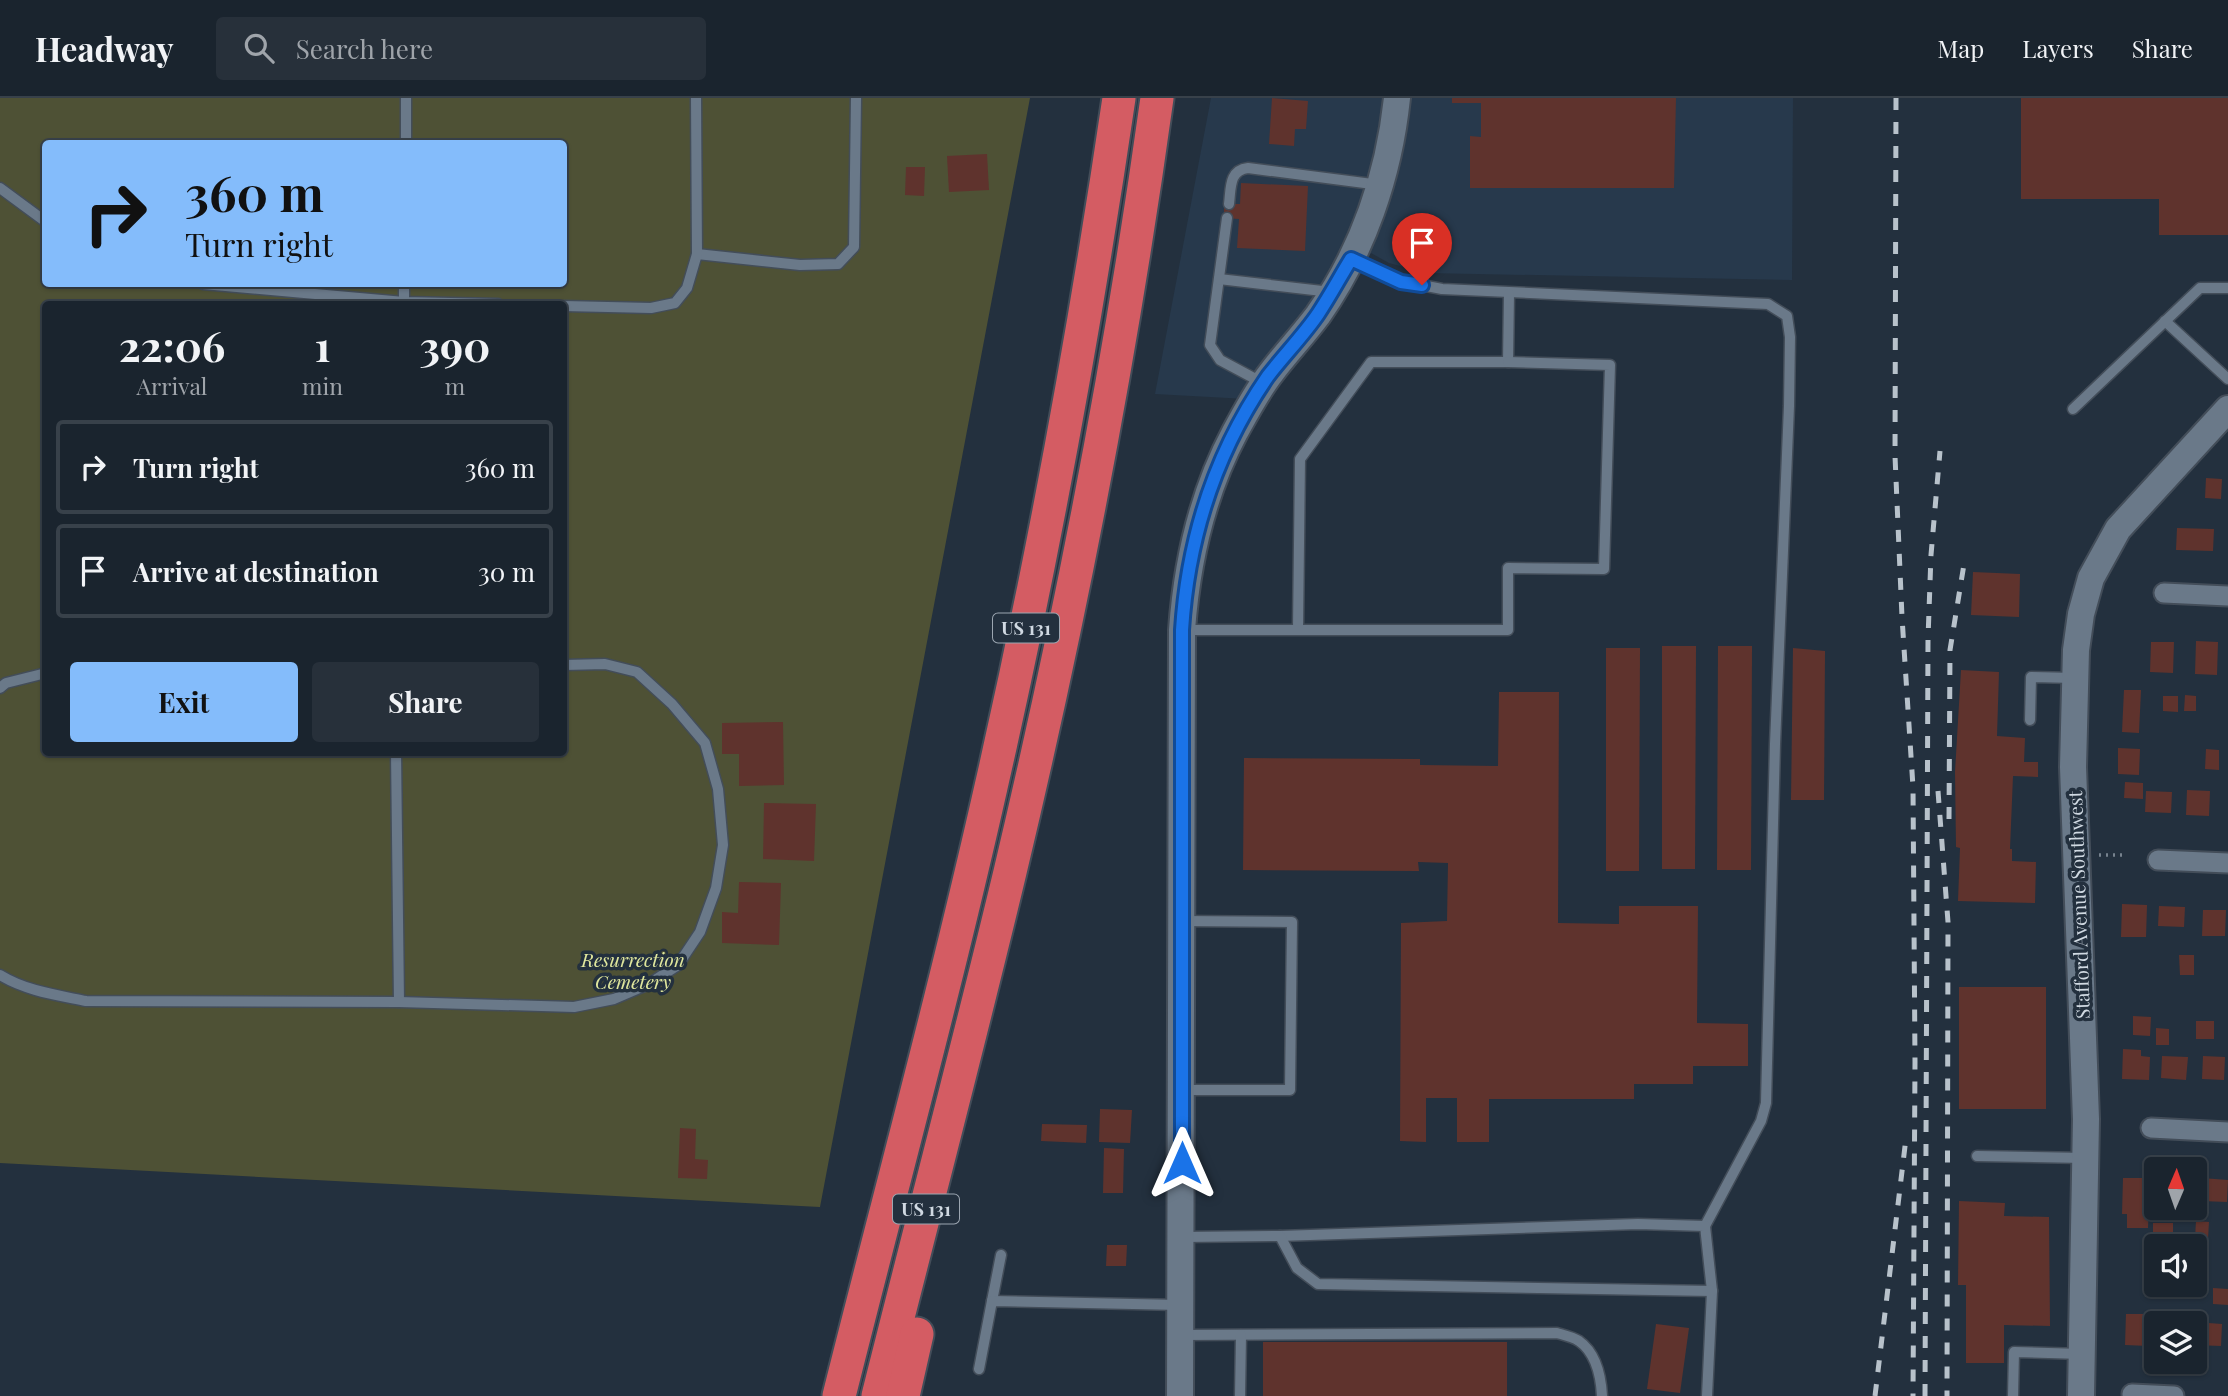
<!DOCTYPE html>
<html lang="en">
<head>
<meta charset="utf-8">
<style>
  :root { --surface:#1a242e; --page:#27303a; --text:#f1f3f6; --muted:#9fa4aa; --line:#38414a; --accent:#84bcfb }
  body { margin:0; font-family:"Playfair Display",serif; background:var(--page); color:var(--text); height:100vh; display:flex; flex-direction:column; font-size:26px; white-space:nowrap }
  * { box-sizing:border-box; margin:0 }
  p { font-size:23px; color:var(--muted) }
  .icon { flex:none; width:38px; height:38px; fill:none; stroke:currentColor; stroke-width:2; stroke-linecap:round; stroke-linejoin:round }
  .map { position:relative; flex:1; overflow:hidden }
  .panel { position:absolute; left:42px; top:203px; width:525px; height:455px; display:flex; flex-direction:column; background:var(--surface); border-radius:7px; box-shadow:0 2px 5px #0004,0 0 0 2px var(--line) }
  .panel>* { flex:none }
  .guide { position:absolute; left:42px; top:42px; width:525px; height:147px; border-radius:7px; box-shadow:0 2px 5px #0004,0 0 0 2px var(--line); background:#84bcfb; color:#111; overflow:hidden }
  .needle { width:46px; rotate:2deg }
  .tools { position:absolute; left:2144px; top:1059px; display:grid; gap:14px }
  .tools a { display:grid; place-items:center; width:63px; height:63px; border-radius:7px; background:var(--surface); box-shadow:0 2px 5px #0004,0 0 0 2px var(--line); font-size:35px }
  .pin { position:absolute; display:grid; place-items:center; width:60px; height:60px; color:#fff; margin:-72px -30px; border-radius:50% 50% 50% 0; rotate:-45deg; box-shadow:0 0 7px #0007 }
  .pin .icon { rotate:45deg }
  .me { position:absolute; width:77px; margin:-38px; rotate:0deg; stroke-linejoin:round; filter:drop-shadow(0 0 5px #0008) }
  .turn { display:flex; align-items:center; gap:24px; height:147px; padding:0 28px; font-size:32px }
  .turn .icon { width:91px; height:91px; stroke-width:2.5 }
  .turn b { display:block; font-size:49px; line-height:60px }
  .eta { display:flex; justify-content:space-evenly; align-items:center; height:119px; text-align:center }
  .eta b { font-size:42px; font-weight:700; line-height:49px }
  .cta { display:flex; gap:14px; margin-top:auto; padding:14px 28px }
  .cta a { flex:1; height:80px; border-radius:7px; background:var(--accent); color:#111; font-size:28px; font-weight:700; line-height:80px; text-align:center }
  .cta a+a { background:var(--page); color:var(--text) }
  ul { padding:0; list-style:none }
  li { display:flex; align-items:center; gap:21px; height:94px; margin:0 14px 10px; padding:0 14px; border:4px solid var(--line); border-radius:7px }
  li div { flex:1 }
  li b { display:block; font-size:26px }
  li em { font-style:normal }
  header { display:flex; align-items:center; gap:42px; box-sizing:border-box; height:98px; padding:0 35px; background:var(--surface); border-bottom:2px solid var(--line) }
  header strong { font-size:33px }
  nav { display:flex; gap:38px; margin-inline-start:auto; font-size:24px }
  .search { width:490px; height:63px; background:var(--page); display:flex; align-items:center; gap:18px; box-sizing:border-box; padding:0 24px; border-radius:7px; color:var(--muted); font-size:26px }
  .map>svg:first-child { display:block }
  .built { fill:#27394c }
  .green { fill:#4e5135; fill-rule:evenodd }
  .building { fill:#5f332d }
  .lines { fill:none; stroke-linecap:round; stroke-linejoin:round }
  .lane-casing { stroke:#434d59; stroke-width:13 }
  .street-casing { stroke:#434d59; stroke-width:23 }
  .secondary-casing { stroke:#434d59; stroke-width:30 }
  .highway-casing { stroke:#434d59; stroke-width:37 }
  .path { stroke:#77828e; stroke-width:3.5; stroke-dasharray:2 5; stroke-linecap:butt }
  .lane { stroke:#6a7989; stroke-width:10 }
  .street { stroke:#6a7989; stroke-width:19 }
  .secondary { stroke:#6a7989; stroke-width:26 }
  .highway { stroke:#d45c63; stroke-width:33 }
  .rail { stroke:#b8c2cb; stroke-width:5; stroke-dasharray:12 12; stroke-linecap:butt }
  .route-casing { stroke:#114b97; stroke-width:18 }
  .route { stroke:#1a73e8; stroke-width:12 }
  .labels { text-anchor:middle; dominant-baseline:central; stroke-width:7; stroke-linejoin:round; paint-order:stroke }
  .shield { fill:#23303e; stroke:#9ca6b1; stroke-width:2 }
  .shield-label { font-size:18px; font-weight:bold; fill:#d0d9e2 }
  .street-label { font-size:19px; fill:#d0d9e2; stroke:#23303e }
  .park-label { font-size:19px; font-style:italic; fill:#e0e79d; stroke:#23303e }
</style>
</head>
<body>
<header>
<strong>Headway</strong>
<div class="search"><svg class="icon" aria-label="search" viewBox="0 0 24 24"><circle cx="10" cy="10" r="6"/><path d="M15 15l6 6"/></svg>Search here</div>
<nav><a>Map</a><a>Layers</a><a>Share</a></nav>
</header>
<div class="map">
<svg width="2228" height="1298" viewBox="0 0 2228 1298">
  <rect width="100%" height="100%" fill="#23303e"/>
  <polygon class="built" points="1211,0 1793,0 1792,182 1426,175 1389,165 1371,155 1334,213 1265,302 1155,296"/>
  <path class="green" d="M0 0H1030L820 1109 0 1065ZM46 46H564V186H46ZM46 206H564V654H46Z"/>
  <g class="building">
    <polygon points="1272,0 1308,3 1306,31 1295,31 1294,48 1269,46"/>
    <polygon points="1452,0 1676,0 1674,90 1470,90 1470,38 1481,39 1481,5 1452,5"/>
    <polygon points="2021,0 2228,0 2228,137 2159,137 2159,101 2021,101"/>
    <polygon points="987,56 989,92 949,94 947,58"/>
    <polygon points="906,69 925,69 924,98 905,97"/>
    <polygon points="1241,85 1308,88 1305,153 1237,150 1239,121 1224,120 1224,106 1240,106"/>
    <polygon points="2206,380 2222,381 2221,401 2205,400"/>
    <polygon points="2177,430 2214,431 2213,453 2176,452"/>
    <polygon points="1973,474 2020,476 2019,519 1971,517"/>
    <polygon points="2196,543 2218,544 2217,577 2195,576"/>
    <polygon points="2151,544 2174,544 2173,575 2150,574"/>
    <polygon points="1662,548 1696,548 1695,771 1662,771"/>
    <polygon points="1718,548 1752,548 1751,772 1717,772"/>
    <polygon points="1606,550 1640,550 1639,773 1606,773"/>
    <polygon points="1793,550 1825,553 1824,702 1791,702"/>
    <polygon points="1961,572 1999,574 1997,638 2025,640 2024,664 2038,664 2038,679 2013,678 2010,751 2012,751 2012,763 2036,764 2035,805 1958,803 1960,750 1956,749 1955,674"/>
    <polygon points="2124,592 2141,592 2139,635 2122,634"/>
    <polygon points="1499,594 1559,594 1558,825 1619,826 1619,808 1698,808 1697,925 1748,926 1748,968 1693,968 1693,986 1634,986 1634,1001 1489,1001 1489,1044 1457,1044 1457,1000 1426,1000 1426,1044 1400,1043 1401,825 1447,823 1448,765 1418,764 1419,773 1243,772 1244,660 1420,661 1420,667 1498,668"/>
    <polygon points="2185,597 2196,598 2196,613 2184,613"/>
    <polygon points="2163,598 2178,598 2178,614 2163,613"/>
    <polygon points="783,624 784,687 739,688 739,656 722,656 722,625"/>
    <polygon points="2118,650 2140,651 2139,677 2118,676"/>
    <polygon points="2206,651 2219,652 2219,672 2205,671"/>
    <polygon points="2125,684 2143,685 2143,701 2124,700"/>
    <polygon points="2187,692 2210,693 2209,718 2186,717"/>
    <polygon points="2146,693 2172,694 2171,715 2145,714"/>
    <polygon points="764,705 816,706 814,763 763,761"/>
    <polygon points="739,784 781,785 779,847 722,845 722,814 738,815"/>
    <polygon points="2122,806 2147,807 2146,839 2121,839"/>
    <polygon points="2159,808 2185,809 2184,829 2158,828"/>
    <polygon points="2203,812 2226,812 2225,838 2202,838"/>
    <polygon points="2179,857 2194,857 2194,877 2180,877"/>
    <rect x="1959" y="889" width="87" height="122"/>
    <polygon points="2133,918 2151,919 2150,938 2133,937"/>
    <rect x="2196" y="923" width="18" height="18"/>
    <polygon points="2156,930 2169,931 2169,947 2156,947"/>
    <polygon points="2123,951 2141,952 2141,958 2150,959 2149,982 2122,981"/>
    <polygon points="2162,958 2188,959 2186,982 2161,980"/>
    <polygon points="2203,958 2225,959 2224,982 2202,981"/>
    <polygon points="1100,1011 1132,1012 1130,1045 1099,1044"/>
    <polygon points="1042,1026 1087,1027 1086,1045 1041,1043"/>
    <polygon points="680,1030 696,1031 695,1061 708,1062 707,1081 678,1080"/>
    <polygon points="1104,1050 1124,1051 1123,1095 1103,1095"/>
    <polygon points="2123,1080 2150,1080 2148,1130 2127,1130 2127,1116 2122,1116"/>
    <polygon points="2202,1080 2228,1082 2227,1104 2201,1103"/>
    <polygon points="1959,1103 2005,1105 2004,1118 2049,1119 2050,1228 2004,1227 2004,1265 1966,1265 1966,1187 1958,1187"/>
    <polygon points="2196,1123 2209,1124 2208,1141 2195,1140"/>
    <rect x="2153" y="1125" width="20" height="22"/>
    <polygon points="1107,1147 1127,1147 1126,1168 1106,1168"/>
    <polygon points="2213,1190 2228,1191 2228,1207 2213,1206"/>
    <polygon points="2126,1216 2149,1216 2148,1248 2125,1247"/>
    <polygon points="2195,1224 2222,1226 2221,1248 2194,1247"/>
    <polygon points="1656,1226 1689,1230 1680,1295 1647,1291"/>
    <rect x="1263" y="1244" width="244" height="54"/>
  </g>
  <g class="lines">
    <g class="lane-casing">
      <g id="lane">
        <polyline points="406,46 406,0"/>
        <polyline points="0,90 46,124"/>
        <path d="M1229 106C1231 90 1229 72 1248 70L1380 87"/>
        <polyline points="1227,120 1210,247 1220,262 1263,285"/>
        <polyline points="697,156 800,167 838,166 854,149 856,0"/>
        <polyline points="1351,161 1401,183 1442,191 1768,206 1787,218 1790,239 1789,308 1775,646 1766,1005 1761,1023 1705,1128"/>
        <polyline points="1219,181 1331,194"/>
        <polyline points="203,186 404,204 498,206"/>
        <polyline points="404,206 404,186"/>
        <polyline points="564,208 651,210 675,205 687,190 697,156 696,0"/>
        <polyline points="2165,223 2228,281"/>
        <polyline points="2073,311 2200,190 2228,190"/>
        <polyline points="1298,531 1300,361 1371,264 1508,264 1509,196"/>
        <polyline points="1183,532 1508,532 1508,470 1604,471 1610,267 1508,264"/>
        <polyline points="0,590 6,585 46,575"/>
        <polyline points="2030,622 2031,579 2075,580"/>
        <polyline points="396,654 399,904"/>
        <polyline points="1182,823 1292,824 1290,992 1184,992"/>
        <path d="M0 877C26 893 57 897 86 903L399 904 574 909 614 901 649 886 678 867 700 834 716 790 723 747 718 691 705 645 672 606 637 574 605 566 564 567"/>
        <polyline points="1977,1058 2085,1060"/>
        <polyline points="1280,1138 1638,1126 1705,1128 1712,1193 1707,1298"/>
        <polyline points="1182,1139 1280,1138 1297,1170 1318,1186 1712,1193"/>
        <polyline points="992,1203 1001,1157"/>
        <path d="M1181 1237 1557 1235C1564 1237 1573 1239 1579 1243 1596 1255 1601 1279 1602 1298"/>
        <polyline points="979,1271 992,1203 1180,1207"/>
        <polyline points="1240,1298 1241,1237"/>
        <polyline points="2013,1298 2014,1254 2082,1256"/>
      </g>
    </g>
    <g class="street-casing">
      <g id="street">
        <polyline points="2164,495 2228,498"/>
        <polyline points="2158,762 2228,765"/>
        <polyline points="2151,1030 2228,1034"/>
        <polyline points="2132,1296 2174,1298"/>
      </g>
    </g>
    <g class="secondary-casing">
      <g id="secondary">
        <path d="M1180 1298 1182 532C1187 462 1202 396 1235 334 1246 314 1257 293 1271 275 1286 255 1303 237 1318 217 1363 153 1389 77 1397 0"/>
        <polyline points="2081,1298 2086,1021 2073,669 2076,552 2081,516 2091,480 2118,431 2228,311"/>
      </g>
    </g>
    <g class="highway-casing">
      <g id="highway">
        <path d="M839 1298C890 1095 945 893 991 689 1043 461 1085 231 1119 0"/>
        <path d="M878 1298C922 1123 968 949 1010 774 1071 518 1121 260 1157 0"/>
        <polyline points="903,1298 917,1236"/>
      </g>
    </g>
    <polyline class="path" points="2099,757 2122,757"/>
    <use href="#lane" class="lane"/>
    <use href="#street" class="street"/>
    <use href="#secondary" class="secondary"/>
    <use href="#highway" class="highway"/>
    <g class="rail">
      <polyline points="1896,0 1895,358 1902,519 1913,689 1915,964 1913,1298"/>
      <polyline points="1938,693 1948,824 1947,1298"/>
      <polyline points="1949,721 1950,552 1965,460"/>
      <polyline points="1875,1298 1906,1040"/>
      <polyline points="1925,1298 1928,541 1931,457 1940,353"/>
    </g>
  </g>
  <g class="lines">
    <g class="route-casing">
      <path id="route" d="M1182 1065V532C1188 439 1215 355 1268 278 1284 257 1303 238 1318 216 1330 198 1340 179 1351 161L1401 184 1422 187"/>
    </g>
    <use href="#route" class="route"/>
  </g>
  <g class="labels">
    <g class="shield">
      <rect x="993" y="515.5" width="66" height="29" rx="5"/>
      <rect x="893" y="1096.5" width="66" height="29" rx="5"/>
    </g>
    <g class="shield-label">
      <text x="1026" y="530">US 131</text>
      <text x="926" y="1111">US 131</text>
    </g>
    <g class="street-label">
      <text transform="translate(2078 807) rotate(-92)">Stafford Avenue Southwest</text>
    </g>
    <g class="park-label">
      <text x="633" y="861">Resurrection<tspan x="633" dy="22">Cemetery</tspan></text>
    </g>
  </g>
</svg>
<div class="tools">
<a><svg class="needle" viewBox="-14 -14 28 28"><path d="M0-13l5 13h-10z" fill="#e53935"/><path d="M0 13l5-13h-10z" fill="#9fa4aa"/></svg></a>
<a><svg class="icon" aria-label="sound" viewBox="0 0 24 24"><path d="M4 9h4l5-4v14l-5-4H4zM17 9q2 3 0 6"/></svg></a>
<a><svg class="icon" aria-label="layers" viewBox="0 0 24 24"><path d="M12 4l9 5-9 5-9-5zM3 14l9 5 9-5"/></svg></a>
</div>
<div class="pin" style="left:1422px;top:187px;background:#d93025"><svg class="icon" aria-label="arrive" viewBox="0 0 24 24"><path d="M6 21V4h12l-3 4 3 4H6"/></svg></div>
<svg class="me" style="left:1182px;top:1065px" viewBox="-20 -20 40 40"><path d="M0-17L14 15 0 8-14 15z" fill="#1a73e8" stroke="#fff" stroke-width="4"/></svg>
<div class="guide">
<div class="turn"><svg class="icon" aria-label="right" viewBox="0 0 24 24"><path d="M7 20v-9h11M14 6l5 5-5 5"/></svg><div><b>360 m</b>Turn right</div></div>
</div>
<section class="panel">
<div class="eta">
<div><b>22:06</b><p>Arrival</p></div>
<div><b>1</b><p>min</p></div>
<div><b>390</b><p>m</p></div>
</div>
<ul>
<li><svg class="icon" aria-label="right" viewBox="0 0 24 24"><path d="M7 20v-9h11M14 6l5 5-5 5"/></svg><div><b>Turn right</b></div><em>360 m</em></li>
<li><svg class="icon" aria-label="arrive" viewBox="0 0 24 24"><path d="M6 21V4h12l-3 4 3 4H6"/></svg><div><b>Arrive at destination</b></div><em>30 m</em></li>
</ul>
<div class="cta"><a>Exit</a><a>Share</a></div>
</section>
</div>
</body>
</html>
